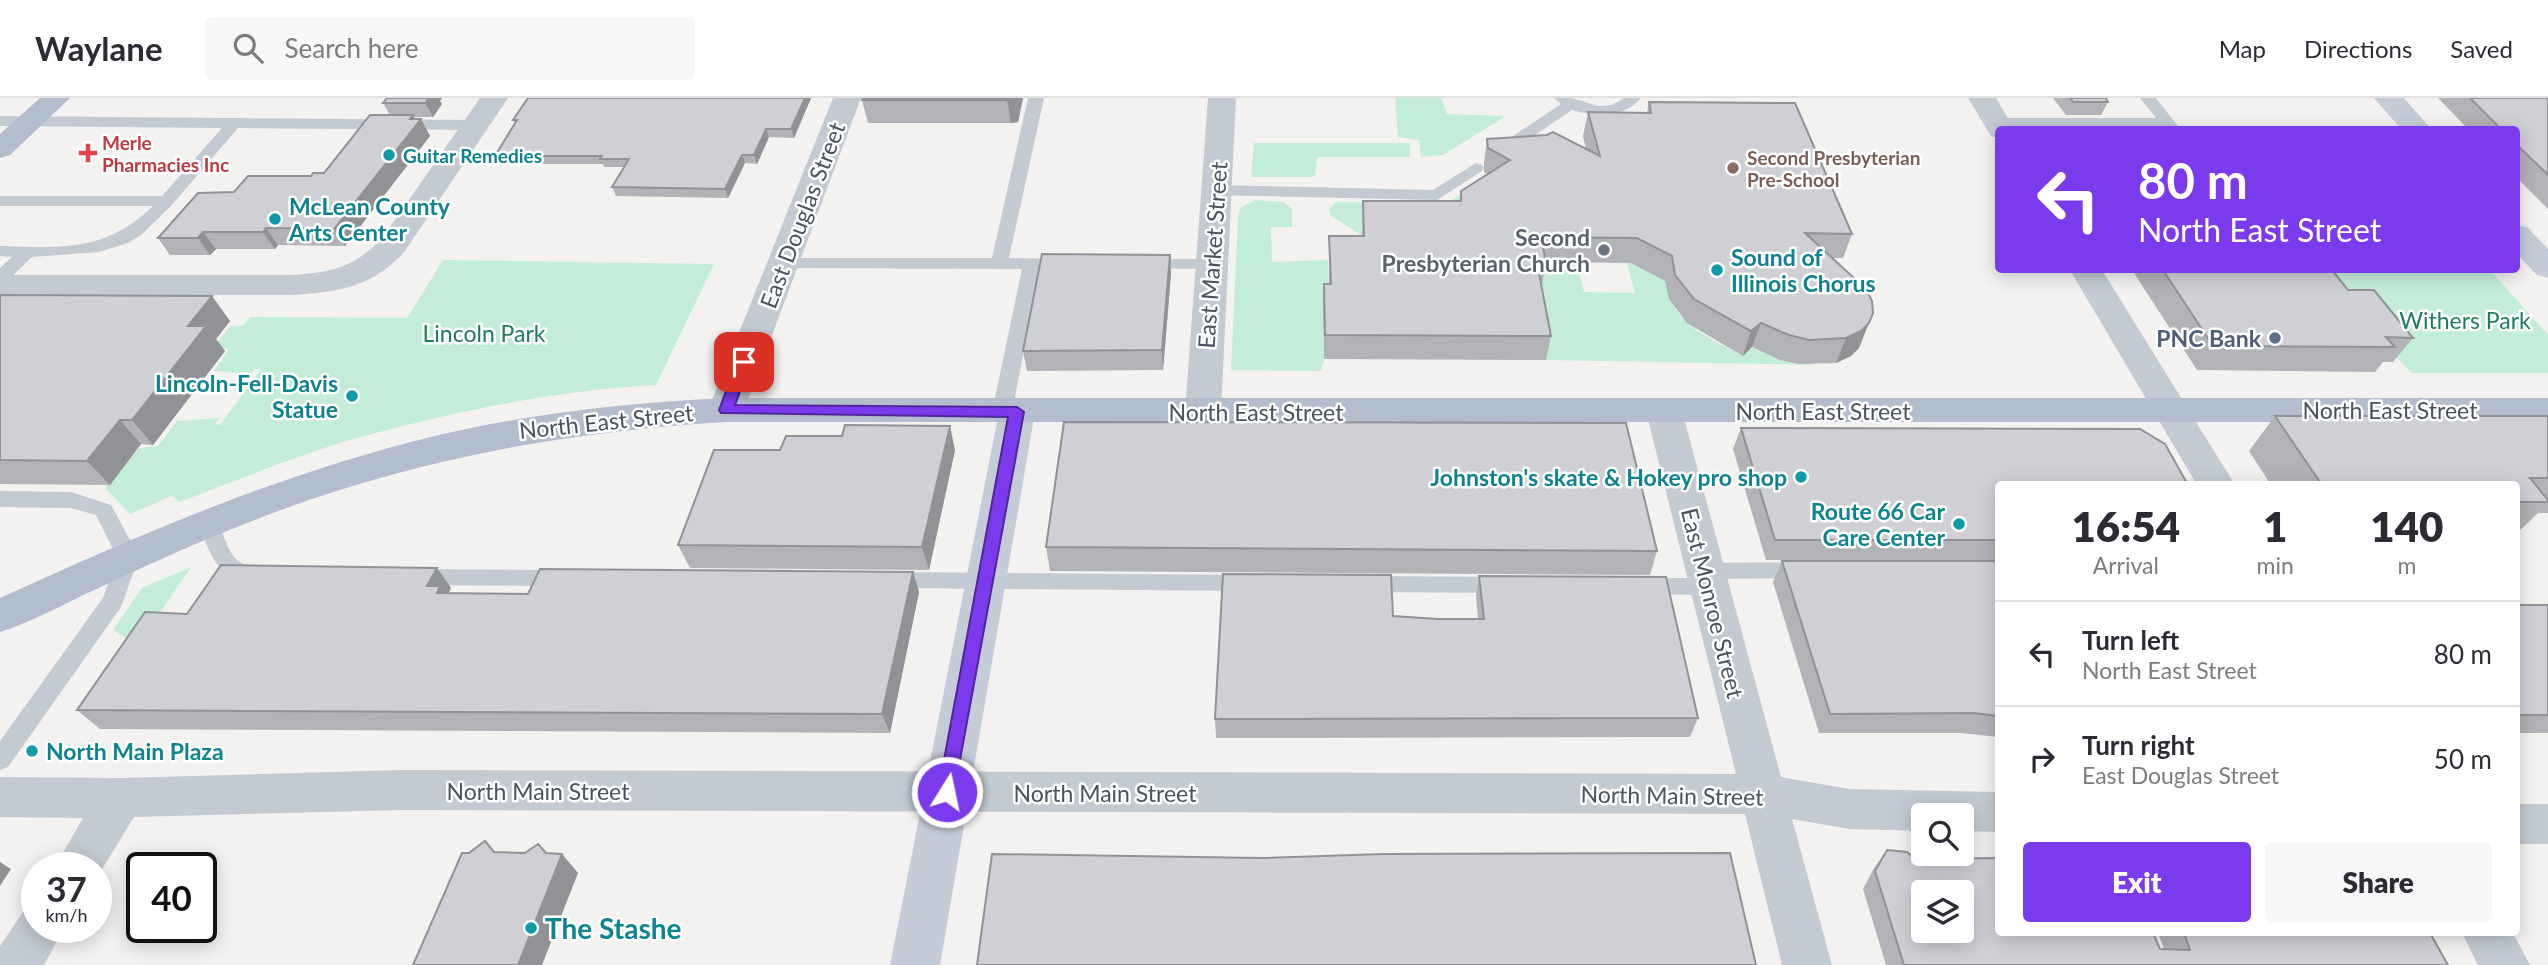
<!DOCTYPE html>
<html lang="en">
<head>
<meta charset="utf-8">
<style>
  :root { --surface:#fff; --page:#f7f7f7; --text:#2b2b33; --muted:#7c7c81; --line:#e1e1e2; --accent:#7c3aed }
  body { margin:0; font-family:Lato,sans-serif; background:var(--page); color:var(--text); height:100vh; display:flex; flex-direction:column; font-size:26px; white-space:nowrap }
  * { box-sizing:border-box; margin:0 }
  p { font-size:23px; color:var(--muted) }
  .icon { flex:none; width:38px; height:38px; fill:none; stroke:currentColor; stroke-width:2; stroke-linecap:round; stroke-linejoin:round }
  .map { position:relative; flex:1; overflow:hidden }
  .sheet { position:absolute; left:1995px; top:383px; width:525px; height:455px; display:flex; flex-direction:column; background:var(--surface); border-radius:7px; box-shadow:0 4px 18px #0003 }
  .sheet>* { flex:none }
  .hud { position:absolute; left:1995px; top:28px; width:525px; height:147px; border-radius:7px; box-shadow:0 4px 18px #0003; background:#7c3aed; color:#fff; overflow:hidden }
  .controls { position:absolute; left:1911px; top:705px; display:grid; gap:14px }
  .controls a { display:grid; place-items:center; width:63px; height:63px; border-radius:7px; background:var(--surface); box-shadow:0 4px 18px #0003; font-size:35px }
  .speed { position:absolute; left:21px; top:754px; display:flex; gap:14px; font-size:35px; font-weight:700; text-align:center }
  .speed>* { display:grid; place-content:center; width:91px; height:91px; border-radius:50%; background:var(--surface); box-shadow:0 4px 18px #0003; line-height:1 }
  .speed small { font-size:18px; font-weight:400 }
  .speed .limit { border:4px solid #111; border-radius:10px; background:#fff; color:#111 }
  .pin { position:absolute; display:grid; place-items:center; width:60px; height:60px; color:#fff; margin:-30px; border-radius:14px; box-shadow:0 4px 10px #0006 }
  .me { position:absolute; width:77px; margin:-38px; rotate:10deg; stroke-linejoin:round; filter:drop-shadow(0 0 5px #0008) }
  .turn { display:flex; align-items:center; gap:24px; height:147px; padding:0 28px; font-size:32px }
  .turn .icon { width:91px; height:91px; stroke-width:2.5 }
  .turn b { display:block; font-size:49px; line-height:60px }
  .eta { display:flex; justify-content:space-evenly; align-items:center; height:119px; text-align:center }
  .eta b { font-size:42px; font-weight:800; line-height:49px }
  .primary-button { display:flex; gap:14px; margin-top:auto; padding:14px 28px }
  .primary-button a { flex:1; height:80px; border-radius:7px; background:var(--accent); color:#fff; font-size:28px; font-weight:800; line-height:80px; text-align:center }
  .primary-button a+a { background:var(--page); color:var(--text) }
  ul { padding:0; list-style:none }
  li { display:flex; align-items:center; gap:21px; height:105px; padding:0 28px; border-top:2px solid var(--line) }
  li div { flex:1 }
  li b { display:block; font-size:26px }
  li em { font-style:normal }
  header { display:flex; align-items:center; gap:42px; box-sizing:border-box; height:98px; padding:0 35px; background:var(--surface); border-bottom:2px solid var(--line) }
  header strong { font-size:33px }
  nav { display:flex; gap:38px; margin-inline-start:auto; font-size:24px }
  .search { width:490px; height:63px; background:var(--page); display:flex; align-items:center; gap:18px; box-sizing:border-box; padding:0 24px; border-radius:7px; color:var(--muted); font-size:26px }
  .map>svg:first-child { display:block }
  .green { fill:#c4edd9 }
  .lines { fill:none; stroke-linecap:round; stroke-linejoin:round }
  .lane { fill:#c3cad2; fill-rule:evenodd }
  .street { fill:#c3cad2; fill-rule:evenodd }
  .secondary { fill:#c5ccd8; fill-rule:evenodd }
  .primary { fill:#b3bdce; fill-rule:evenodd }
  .wall { fill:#b1b3b7 }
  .shaded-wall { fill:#909295 }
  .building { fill:#ced0d5; stroke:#909295; stroke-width:2; fill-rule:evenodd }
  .route { fill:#7c3aed; stroke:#51269a; stroke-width:2 }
  .health-dot { fill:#e0444e; stroke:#fff; stroke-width:2.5 }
  .culture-dot { fill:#0f9aa8; stroke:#fff; stroke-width:2.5 }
  .education-dot { fill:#8d6e63; stroke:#fff; stroke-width:2.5 }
  .worship-dot { fill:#6b7280; stroke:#fff; stroke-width:2.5 }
  .service-dot { fill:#5c6f8a; stroke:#fff; stroke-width:2.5 }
  .labels { text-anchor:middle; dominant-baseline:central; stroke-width:5; stroke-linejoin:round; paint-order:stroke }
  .far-health-label { font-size:19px; font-weight:bold; fill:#be3a42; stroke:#fff; text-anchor:start }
  .far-culture-label { font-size:19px; font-weight:bold; fill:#0d838f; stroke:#fff; text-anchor:start }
  .far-education-label { font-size:19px; font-weight:bold; fill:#785e54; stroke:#fff; text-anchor:start }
  .culture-label { font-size:23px; font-weight:bold; fill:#0d838f; stroke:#fff; text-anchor:start }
  .street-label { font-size:23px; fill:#4a525d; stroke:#fff }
  .worship-label { font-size:23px; font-weight:bold; fill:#5b616d; stroke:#fff; text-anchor:end }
  .park-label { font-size:23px; fill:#1e7c59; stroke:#fff }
  .service-label { font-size:23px; font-weight:bold; fill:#4e5e75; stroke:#fff; text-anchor:end }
  .near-culture-label { font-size:28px; font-weight:bold; fill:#0d838f; stroke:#fff; text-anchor:start }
</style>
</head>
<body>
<header>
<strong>Waylane</strong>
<div class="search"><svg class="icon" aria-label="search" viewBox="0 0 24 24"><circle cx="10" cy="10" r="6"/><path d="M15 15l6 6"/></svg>Search here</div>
<nav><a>Map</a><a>Directions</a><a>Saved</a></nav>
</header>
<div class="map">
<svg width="2548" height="867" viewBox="0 0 2548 867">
  <rect width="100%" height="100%" fill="#f3f2f1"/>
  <g class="green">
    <polygon points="1395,0 1441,0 1447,16 1506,18 1443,57 1421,59 1419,42 1398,39"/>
    <polygon points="1254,45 1410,45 1410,59 1317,59 1315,77 1311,79 1251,79"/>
    <polygon points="1490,77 1490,96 1362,127 1362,138 1330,117 1329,111 1336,104 1447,105"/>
    <polygon points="1255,102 1283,104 1292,111 1292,129 1271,129 1272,164 1328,162 1330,211 1323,211 1324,261 1321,273 1231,272 1238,120 1240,110"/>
    <path d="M443 162 714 166 656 287C550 293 445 315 343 344 288 361 233 384 179 404L172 398 130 416 105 390 139 350 158 348 177 323 220 320 215 326 220 327 261 271H255L250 276 214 273 229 251 214 249 230 228H243L250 219 407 220Z"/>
    <path d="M1536 164H1577L1584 194 1635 195 1627 165H1632L1667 184C1671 227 1709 239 1743 258L1753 249 1780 262 1817 267 1546 262 1537 211Z"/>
    <polygon points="2310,172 2490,172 2548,237 2548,275 2412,275"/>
    <polygon points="191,469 138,547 113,532 142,490"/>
  </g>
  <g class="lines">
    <g class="lane">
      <polygon points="1028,0 1044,0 1009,160 1066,161 1075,166 1066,171 1040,171 1012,314 1009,319 995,319 992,314 1022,171 783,170 774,165 783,160 992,160"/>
      <path d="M1554 0H1572L1598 8 1612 7 1624 0H1641C1623 21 1596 19 1572 12L1507 56H1495L1493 53 1495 50 1561 6Z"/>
      <polygon points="2140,0 2156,0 2181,32 1997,30 1989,25 1997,20 2156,20"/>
      <path d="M0 18 475 22 483 27 475 32 238 30 170 109 141 137 128 145 99 154 32 159 6 184 0 186V170L12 159 0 158V148C61 150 106 154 153 108H0V98H162L222 30 0 28Z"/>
      <polygon points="1476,65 1482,67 1484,70 1482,73 1437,102 1216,97 1208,92 1216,87 1433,92"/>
      <polygon points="1144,161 1212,161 1221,166 1212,171 1138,170 1135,166 1138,162"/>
      <polygon points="0,393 71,394 111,407 139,459 121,509 8,669 0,672 0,643 103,500 117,459 96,417 71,410 0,409"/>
      <path d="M209 417 216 419C224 433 225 450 236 461 244 469 258 468 264 478L261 484C224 496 207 452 199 425L202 419Z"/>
      <polygon points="1805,464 1813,466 1816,472 1813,478 1805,480 1711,481 1717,483 1720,489 1717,495 1709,497 1639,496 1631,494 1628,488 1631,482 1639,480 1702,480 1697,479 1694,473 1697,467 1705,465"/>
      <polygon points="414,471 564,472 572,474 575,480 572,486 564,488 414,487 406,485 403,479 406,473"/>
      <polygon points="887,474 1250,477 1258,479 1261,485 1258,491 1250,493 887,490 879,488 876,482 879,476"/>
      <polygon points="1363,478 1506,479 1514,481 1517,487 1514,493 1506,495 1363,494 1355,492 1352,486 1355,480"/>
    </g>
    <g class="street">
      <path d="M480 0H508L405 153C373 189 339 194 292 197H0V177H292C333 174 354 170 383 139Z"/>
      <polygon points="833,0 861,0 744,312 739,321 726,324 713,321 708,312"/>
      <polygon points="1208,0 1236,0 1221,314 1216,323 1203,326 1190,323 1185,314"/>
      <polygon points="1968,0 1996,0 2015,32 1998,32 1998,40 1991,38"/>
      <polygon points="2070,172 2102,172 2235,387 2197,387"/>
      <polygon points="1664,301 1677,304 1682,313 1781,679 1849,691 1998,694 1998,734 1962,733 1962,718 1923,718 1923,733 1849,731 1792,721 1832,867 1782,867 1745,716 402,712 134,719 96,781 96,770 54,770 83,720 0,719 0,679 121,680 402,672 1736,676 1646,313 1651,304"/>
      <rect x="2516" y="706" width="32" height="40"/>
      <polygon points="37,809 37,830 64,830 44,867 0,867 0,848 23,814"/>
      <polygon points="2462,835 2513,835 2530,867 2478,867"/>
    </g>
    <g class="secondary">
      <polygon points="2374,0 2404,0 2432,32 2402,32"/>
      <polygon points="2516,127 2527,129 2548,151 2548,180 2537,177 2516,155"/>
      <polygon points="1017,302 1030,305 1035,314 940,867 890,867 999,314 1004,305"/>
    </g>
    <g class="primary">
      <polygon points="40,0 70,0 10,57 0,60 0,36"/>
      <path d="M726 300H2548V324H726C559 334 398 364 242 427 191 447 141 470 92 493 62 507 32 524 0 534V500C134 439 268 381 411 344 514 317 620 305 726 300Z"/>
    </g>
  </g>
  <g class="wall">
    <polygon points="811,0 794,40 769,39 757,66 745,65 728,100 616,98 612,89 624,69 604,69 603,66 499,66 495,58 515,26 513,22"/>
    <polygon points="1023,0 1018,24 1011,25 868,25 862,2"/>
    <polygon points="2053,0 2106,0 2108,4 2101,17 2066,17"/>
    <polygon points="2438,0 2548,0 2548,111 2516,79 2516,32 2469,32"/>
    <polygon points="440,3 442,6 433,19 414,19 415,21 421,21 430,38 345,148 278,147 275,151 216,151 210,157 170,157 158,140 234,94 324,75 390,17 383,5"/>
    <polygon points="1649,4 1852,136 1843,160 1832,160 1859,250 1851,258 1836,265 1799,266 1780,262 1752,249 1743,258 1687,225 1669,201 1665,183 1631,165 1546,164 1542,188 1551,238 1546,262 1324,261 1323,210 1324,186 1329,186 1329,138 1362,138 1363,103 1460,103 1461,93 1487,76 1484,74 1484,65 1487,41 1586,51 1583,38 1588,14 1647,15"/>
    <polygon points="1170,157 1171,176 1163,272 1027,273 1023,253"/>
    <polygon points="2132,172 2332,172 2348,192 2413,240 2393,264 2383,264 2375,274 2197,272"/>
    <polygon points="0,197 230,223 216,241 225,253 153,347 141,346 110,387 0,386"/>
    <polygon points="2275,318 2548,318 2548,415 2538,415 2516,436 2516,387 2271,387 2249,353"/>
    <polygon points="1741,330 1998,387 1998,463 1766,462 1733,351"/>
    <polygon points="955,352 929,472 690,470 678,447"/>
    <polygon points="1046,449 1657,453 1650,477 1050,473"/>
    <polygon points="1782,463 1998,463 1998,639 1961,635 1819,635 1773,484"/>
    <polygon points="437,470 451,490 449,495 528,496 913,474 919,494 890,635 100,631 77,612 187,516"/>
    <polygon points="1479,478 1698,620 1690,639 1216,640 1215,621 1393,518 1437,521 1478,521 1476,498"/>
    <rect x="2516" y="507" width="32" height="128"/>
    <polygon points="1887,752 1916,761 2160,851 2164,851 2158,835 2430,835 2448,867 1886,867 1863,791 1874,770"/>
  </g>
  <g class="shaded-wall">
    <polygon points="429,0 442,0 440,3 442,6 433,19 425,5"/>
    <polygon points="805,0 811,0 794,40 791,31"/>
    <polygon points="1014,0 1023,0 1018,24 1011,25 1007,2"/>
    <polygon points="413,17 417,26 421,21 430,38 345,148 334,131"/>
    <polygon points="766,31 769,39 757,66 754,57"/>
    <polygon points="742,57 745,65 728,100 725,91"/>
    <polygon points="266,130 278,147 275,151 263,134"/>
    <polygon points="203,134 216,151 210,157 198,140"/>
    <polygon points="1170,157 1171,176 1163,272 1162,252"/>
    <polygon points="212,198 230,223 216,241 225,253 153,347 132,322 188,228"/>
    <polygon points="1761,225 1752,249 1743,258 1751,233"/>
    <polygon points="1869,225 1859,250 1851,258 1836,265 1846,240"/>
    <polygon points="120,322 141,346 110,387 87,363"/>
    <polygon points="950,328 955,352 929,472 922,449"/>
    <polygon points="437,470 451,490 447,498 455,508 427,488"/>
    <polygon points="913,474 919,494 890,635 882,616"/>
    <polygon points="562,756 578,775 542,867 518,867"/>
    <polygon points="0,764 11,771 0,788"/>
  </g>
  <g class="building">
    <polygon points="387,0 429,0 425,5 383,5"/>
    <polygon points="528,0 805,0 791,31 766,31 754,57 742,57 725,91 612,89 629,61 600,61 602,58 495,58 517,22 513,22"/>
    <polygon points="863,0 1014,0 1007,2 862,2"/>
    <polygon points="2070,0 2106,0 2108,4 2073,4"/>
    <polygon points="2470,0 2548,0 2548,77 2516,46 2516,32 2502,32"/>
    <polygon points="1649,4 1795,5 1852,136 1805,135 1866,191 1872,203 1873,215 1869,225 1861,233 1846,240 1809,242 1789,237 1761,225 1751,233 1694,201 1675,177 1672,158 1637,140 1541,139 1546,165 1537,165 1551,238 1325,237 1324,186 1331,186 1329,138 1364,138 1363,103 1461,103 1461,93 1510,62 1488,50 1487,41 1547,37 1553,34 1600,58 1588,14 1651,15"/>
    <polygon points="370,17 413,17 410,21 421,21 334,131 266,130 263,134 203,134 198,140 158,140 198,95 234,94 248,78 311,78 313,75 324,75"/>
    <polygon points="1042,156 1170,157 1162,252 1023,253"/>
    <polygon points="2163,172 2332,172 2348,192 2374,192 2413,240 2386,239 2395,249 2213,248"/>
    <polygon points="0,197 212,198 188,228 206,228 132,322 120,322 87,363 0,362"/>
    <polygon points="2275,318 2548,318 2548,380 2530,380 2548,402 2548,404 2516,404 2516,387 2322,387"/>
    <polygon points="1064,324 1626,325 1657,453 1046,449"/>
    <polygon points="845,327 950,328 922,449 678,447 714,352 780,352 786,338 842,338"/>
    <polygon points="1741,330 2140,331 2165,346 2188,387 1998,387 1998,442 1775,442"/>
    <polygon points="1782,463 1998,463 1998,618 1974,615 1830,616"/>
    <polygon points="221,467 437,470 427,488 440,488 437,495 528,496 540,471 913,474 882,616 77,612 145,514 187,516"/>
    <polygon points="1223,476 1391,477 1393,518 1437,521 1484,521 1479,478 1666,479 1698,620 1215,621"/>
    <rect x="2516" y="507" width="32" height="110"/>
    <polygon points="485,743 494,754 525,755 538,746 546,755 562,756 518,867 413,867 462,755 469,755"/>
    <path d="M1887 752 1907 754 1916 761 1998 760V835H2153L2160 851 2190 852 2184 835H2430L2448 867H1904L1875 773ZM1923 794H1962V833H1923Z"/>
    <polygon points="1730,755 1756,867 977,867 992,756 1262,760 1384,756"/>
  </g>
  <polygon class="route" points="744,259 751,264 735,307 1017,309 1024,314 953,700 947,702 940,700 938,694 1008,319 721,315 719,312 737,264"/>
  <path class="health-dot" d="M84.5 44.5h7v7h7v7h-7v7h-7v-7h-7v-7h7z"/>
  <g class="culture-dot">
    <circle cx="389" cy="57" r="7"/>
    <circle cx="275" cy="121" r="7"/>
    <circle cx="1717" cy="172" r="7"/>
    <circle cx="352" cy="298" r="7"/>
    <circle cx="1801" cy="379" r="7"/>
    <circle cx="1959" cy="426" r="7"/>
    <circle cx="32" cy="653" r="7"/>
    <circle cx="531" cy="830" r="7"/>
  </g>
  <circle class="education-dot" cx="1733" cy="70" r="7"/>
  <circle class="worship-dot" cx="1604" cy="152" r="7"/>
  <circle class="service-dot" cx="2275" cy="240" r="7"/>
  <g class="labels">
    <g class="far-health-label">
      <text x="102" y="44">Merle<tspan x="102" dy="22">Pharmacies Inc</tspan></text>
    </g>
    <g class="far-culture-label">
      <text x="403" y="57">Guitar Remedies</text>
    </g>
    <g class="far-education-label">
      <text x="1747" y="59">Second Presbyterian<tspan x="1747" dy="22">Pre-School</tspan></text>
    </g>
    <g class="culture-label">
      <text x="289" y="108">McLean County<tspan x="289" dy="26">Arts Center</tspan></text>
      <text x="1731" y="159">Sound of<tspan x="1731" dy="26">Illinois Chorus</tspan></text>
      <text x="338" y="285" text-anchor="end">Lincoln-Fell-Davis<tspan x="338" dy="26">Statue</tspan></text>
      <text x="1787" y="379" text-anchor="end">Johnston's skate &amp; Hokey pro shop</text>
      <text x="1945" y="413" text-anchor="end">Route 66 Car<tspan x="1945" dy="26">Care Center</tspan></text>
      <text x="46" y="653">North Main Plaza</text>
    </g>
    <g class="street-label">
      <text transform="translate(802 117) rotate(-69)">East Douglas Street</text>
      <text transform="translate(1212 157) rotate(-86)">East Market Street</text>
      <text x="2390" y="312">North East Street</text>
      <text x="1823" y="313">North East Street</text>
      <text x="1256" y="314">North East Street</text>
      <text transform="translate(606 323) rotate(-6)">North East Street</text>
      <text transform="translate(1713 505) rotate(76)">East Monroe Street</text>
      <text x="538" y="693">North Main Street</text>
      <text x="1105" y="695">North Main Street</text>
      <text transform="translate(1672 697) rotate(1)">North Main Street</text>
    </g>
    <g class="worship-label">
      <text x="1590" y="139">Second<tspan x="1590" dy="26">Presbyterian Church</tspan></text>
    </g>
    <g class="park-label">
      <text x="2465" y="222">Withers Park</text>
      <text x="484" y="235">Lincoln Park</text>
    </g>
    <g class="service-label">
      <text x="2261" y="240">PNC Bank</text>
    </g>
    <g class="near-culture-label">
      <text x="545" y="830">The Stashe</text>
    </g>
  </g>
</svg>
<div class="controls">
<a><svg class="icon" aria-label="search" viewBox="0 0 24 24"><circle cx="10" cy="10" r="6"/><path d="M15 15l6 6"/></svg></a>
<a><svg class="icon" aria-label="layers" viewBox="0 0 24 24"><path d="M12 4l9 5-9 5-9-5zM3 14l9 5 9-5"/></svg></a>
</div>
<div class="speed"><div>37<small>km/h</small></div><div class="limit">40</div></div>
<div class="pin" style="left:744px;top:264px;background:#d93025"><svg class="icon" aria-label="arrive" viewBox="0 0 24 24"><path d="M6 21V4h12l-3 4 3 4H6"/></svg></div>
<svg class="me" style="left:947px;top:694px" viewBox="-20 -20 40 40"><circle r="17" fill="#7c3aed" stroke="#fff" stroke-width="3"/><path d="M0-11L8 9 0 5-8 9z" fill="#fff"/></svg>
<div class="hud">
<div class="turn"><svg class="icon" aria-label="left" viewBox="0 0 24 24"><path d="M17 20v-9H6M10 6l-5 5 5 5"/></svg><div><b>80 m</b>North East Street</div></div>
</div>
<section class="sheet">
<div class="eta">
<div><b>16:54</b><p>Arrival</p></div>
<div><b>1</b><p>min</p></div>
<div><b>140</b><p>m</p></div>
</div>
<ul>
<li><svg class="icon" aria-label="left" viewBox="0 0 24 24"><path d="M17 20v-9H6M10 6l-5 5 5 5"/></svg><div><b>Turn left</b><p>North East Street</p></div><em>80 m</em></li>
<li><svg class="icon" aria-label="right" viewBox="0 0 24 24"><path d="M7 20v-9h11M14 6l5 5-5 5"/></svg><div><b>Turn right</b><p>East Douglas Street</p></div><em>50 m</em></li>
</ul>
<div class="primary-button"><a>Exit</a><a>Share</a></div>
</section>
</div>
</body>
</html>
